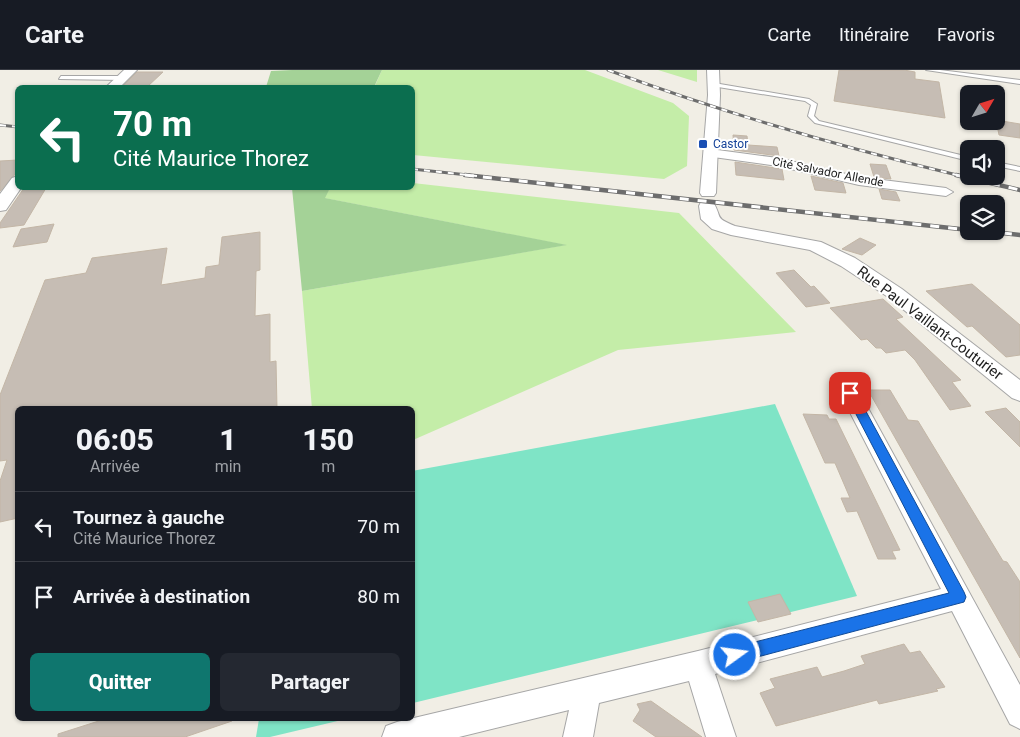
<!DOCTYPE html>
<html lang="fr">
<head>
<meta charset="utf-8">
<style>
  :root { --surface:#171b24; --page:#242831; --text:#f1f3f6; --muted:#9ea1a6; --line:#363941; --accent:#0f766e }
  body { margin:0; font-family:Roboto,sans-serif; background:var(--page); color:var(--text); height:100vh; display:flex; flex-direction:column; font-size:19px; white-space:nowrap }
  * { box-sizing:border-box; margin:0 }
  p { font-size:16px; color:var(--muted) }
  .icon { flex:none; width:28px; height:28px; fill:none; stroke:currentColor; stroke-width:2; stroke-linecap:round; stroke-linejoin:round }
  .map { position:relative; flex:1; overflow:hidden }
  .side { position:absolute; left:15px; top:336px; width:400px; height:315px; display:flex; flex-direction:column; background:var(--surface); border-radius:8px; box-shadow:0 1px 4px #0004 }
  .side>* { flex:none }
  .guide { position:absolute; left:15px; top:15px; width:400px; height:105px; border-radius:8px; box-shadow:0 1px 4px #0004; background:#0b6e4f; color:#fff; overflow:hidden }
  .needle { width:32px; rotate:51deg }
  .fabs { position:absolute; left:960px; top:15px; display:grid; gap:10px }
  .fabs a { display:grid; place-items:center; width:45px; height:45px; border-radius:8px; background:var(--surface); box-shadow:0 1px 4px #0004; font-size:25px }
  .pin { position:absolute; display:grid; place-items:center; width:42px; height:42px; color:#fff; margin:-21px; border-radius:10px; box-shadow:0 2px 8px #0006 }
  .me { position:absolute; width:55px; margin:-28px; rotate:76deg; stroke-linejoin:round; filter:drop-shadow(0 0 4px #0008) }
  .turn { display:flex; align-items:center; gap:18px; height:105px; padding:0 15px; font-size:22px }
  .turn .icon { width:65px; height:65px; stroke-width:2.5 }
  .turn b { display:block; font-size:35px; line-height:42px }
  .eta { display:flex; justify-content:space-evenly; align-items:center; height:85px; text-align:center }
  .eta b { font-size:30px; font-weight:800; line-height:35px }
  .cta { display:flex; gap:10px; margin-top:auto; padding:10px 15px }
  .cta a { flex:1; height:58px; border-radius:8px; background:var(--accent); color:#fff; font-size:20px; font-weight:800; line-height:58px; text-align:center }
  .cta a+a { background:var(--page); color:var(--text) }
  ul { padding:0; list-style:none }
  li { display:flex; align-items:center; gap:15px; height:70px; padding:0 15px; border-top:1px solid var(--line) }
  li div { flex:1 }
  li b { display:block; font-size:19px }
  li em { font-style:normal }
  header { display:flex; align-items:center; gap:30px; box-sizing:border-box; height:70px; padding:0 25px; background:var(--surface); border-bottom:1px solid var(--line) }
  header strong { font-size:24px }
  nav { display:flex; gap:28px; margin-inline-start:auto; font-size:18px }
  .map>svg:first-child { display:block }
  .grass { fill:#c4eda8 }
  .forest { fill:#a4d297 }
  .pitch { fill:#7fe4c6 }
  .building { fill:#c6bdb4; stroke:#c3b6a6 }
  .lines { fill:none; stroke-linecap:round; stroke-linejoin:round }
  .service-casing { stroke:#a6a6a6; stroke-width:2 }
  .minor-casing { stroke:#a6a6a6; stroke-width:2 }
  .tertiary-casing { stroke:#a6a6a6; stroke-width:2 }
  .service { fill:#fff; fill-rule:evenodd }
  .minor { fill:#fff; fill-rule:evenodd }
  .tertiary { fill:#fff; fill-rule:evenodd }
  .rail-far1-casing { stroke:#6d6d6d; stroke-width:3 }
  .rail-casing { stroke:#6d6d6d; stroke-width:4.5 }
  .rail-far1 { stroke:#fff; stroke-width:2; stroke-dasharray:6; stroke-linecap:butt }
  .rail { stroke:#fff; stroke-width:3; stroke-dasharray:9; stroke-linecap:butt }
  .route { fill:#1a73e8; stroke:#114b97 }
  .transit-dot { fill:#1a4fb4; stroke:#fff; stroke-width:2 }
  .labels { text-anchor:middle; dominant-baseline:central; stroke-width:4; stroke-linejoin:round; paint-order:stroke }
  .far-transit-label { font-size:12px; fill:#164399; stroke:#fff; text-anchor:start }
  .far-street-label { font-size:12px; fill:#1f1f1f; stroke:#fff }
  .street-label { font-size:15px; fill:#1f1f1f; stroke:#fff }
</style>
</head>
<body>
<header>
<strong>Carte</strong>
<nav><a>Carte</a><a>Itinéraire</a><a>Favoris</a></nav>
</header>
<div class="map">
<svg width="1020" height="667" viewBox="0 0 1020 667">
  <rect width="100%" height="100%" fill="#f1eee5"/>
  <g class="grass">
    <polygon points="382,0 585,0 673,33 689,46 687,96 664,109 413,85 412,18 374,18"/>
    <polygon points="658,0 697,0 697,12"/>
    <polygon points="413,113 679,143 796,262 618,280 413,370 412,339 312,339 302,221 565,175 324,128 330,118 412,118"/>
  </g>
  <g class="forest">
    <polygon points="292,0 382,0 374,17 266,17 271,1"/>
    <polygon points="292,118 330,118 325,128 567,175 302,221"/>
  </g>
  <g class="pitch">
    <polygon points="775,334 857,526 413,633 412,401"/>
    <polygon points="259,649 346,649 270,667 256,667"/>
  </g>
  <g class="building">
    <polygon points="839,0 904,0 915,2 915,9 939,12 945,48 834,31"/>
    <polygon points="137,2 163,2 147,17 122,17"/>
    <polygon points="996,50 1020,54 1020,68 999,65"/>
    <polygon points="733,65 747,66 748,75 777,77 779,86 734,80"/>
    <polygon points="18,90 18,101 0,121 0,91"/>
    <polygon points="735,92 782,99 784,110 736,105"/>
    <polygon points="870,94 886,95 891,109 874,107"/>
    <polygon points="811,106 843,113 846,123 815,120"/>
    <polygon points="24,118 46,118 24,155 0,158 0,153"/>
    <polygon points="879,119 896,122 900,131 882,129"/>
    <polygon points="54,154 47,172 13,177 21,159"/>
    <polygon points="260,162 260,200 256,201 255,246 270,244 270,292 276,291 277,339 18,339 18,448 0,452 0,411 7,390 0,391 0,325 45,210 86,203 92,188 167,178 161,215 205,208 206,197 219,195 222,167"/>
    <polygon points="860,168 876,175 862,185 842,179"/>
    <polygon points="794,200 811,217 814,216 830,233 806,237 776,203"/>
    <polygon points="972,214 1020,255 1020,285 1006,287 972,256 967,257 926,221"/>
    <polygon points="883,229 903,247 896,249 961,310 952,312 971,336 950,340 915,290 905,280 886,283 881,278 876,278 867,269 861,270 830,238"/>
    <polygon points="868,320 890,320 908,350 918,351 1003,491 1007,492 1020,512 1020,588"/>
    <polygon points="1006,338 1020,352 1020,377 985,342"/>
    <polygon points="803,344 827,345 829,349 836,349 900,480 892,481 896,489 878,489 857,441 847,442 841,428 850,428 835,393 825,393"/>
    <polygon points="780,524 791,544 758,552 748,532"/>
    <polygon points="904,574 910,583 920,581 945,617 936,619 938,621 879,634 877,630 776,656 760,623 775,618 770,609 817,597 822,607 844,601 865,594 861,586"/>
    <polygon points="651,631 702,667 656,667 633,651 640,640 637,634"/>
    <polygon points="105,649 231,649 232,651 185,667 58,667 58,664"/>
  </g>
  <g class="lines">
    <g class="service-casing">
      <g id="service">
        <polygon points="926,0 940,0 1020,10 1020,14"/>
        <polygon points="61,6 122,6 125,8 122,10 59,9"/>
        <polygon points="714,13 809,29 817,34 814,46 819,51 969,87 969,91 815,53 808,46 811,35 805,31 712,16 712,14"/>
        <polygon points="996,92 1020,97 1020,101 996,96"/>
      </g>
    </g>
    <g class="minor-casing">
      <g id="minor">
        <polygon points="710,79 778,88 859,107 946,118 953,122 946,126 859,115 778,96 706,86 704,83 706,80"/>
        <polygon points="850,316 857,318 1020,615 1020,659 1010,654 952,541 715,604 736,667 706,667 689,611 599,633 593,667 563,667 569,640 459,667 382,667 386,656 397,652 698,581 941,519 840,323 843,318"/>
      </g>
    </g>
    <g class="tertiary-casing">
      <g id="tertiary">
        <polygon points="124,0 137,0 119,18 105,18"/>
        <polygon points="707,0 719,0 720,25 716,123 714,126 702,126 700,123 708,25"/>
        <polygon points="18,106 18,118 21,118 6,140 0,141 0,124 12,108"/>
        <path d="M707 131 713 132C723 148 713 147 735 156L821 172 855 188 902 219 1020 310V331L1012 328 888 227 841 196 810 180 731 165 712 159 701 149 699 136 701 132Z"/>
      </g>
    </g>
    <use href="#service" class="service"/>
    <use href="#minor" class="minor"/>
    <use href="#tertiary" class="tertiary"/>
    <g class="rail-far1-casing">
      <g id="rail-far1">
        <path d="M608 0C724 43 841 77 961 106"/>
        <polyline points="0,55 18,57"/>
        <polyline points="412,99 477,106"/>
      </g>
    </g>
    <g class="rail-casing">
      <g id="rail">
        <polyline points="465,105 969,160"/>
        <polyline points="956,105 1020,120"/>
        <polyline points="985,161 1020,165"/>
      </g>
    </g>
    <use href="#rail-far1" class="rail-far1"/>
    <use href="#rail" class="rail"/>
  </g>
  <polygon class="route" points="850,319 856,323 964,522 966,527 964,532 735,593 729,591 727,585 729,579 735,577 949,523 845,323"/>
  <rect class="transit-dot" x="698" y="69" width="10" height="10" rx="2.5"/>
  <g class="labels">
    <g class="far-transit-label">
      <text x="713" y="74">Castor</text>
    </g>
    <g class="far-street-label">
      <text transform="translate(828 102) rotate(11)">Cité Salvador Allende</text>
    </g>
    <g class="street-label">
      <text transform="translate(930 253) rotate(37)">Rue Paul Vaillant-Couturier</text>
    </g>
  </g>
</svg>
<div class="fabs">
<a><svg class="needle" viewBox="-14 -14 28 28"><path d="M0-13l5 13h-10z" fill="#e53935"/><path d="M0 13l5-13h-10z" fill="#9ea1a6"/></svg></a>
<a><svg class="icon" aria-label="sound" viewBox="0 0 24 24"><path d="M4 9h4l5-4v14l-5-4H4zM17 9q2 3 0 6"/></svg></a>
<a><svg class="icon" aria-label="layers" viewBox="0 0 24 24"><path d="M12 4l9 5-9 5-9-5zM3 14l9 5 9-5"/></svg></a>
</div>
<div class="pin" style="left:850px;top:323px;background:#d93025"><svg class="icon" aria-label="arrive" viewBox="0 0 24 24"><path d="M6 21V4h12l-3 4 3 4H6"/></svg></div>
<svg class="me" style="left:735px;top:585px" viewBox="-20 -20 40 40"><circle r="17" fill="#1a73e8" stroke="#fff" stroke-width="3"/><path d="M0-11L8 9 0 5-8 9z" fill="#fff"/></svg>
<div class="guide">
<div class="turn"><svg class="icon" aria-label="left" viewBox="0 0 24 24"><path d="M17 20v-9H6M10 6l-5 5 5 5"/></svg><div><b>70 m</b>Cité Maurice Thorez</div></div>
</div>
<section class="side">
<div class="eta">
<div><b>06:05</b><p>Arrivée</p></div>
<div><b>1</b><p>min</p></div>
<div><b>150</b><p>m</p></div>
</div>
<ul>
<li><svg class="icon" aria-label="left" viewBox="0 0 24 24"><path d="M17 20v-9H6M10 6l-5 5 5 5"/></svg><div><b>Tournez à gauche</b><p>Cité Maurice Thorez</p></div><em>70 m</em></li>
<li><svg class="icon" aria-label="arrive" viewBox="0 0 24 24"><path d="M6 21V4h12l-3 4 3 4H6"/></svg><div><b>Arrivée à destination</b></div><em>80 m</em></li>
</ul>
<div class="cta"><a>Quitter</a><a>Partager</a></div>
</section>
</div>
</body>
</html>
